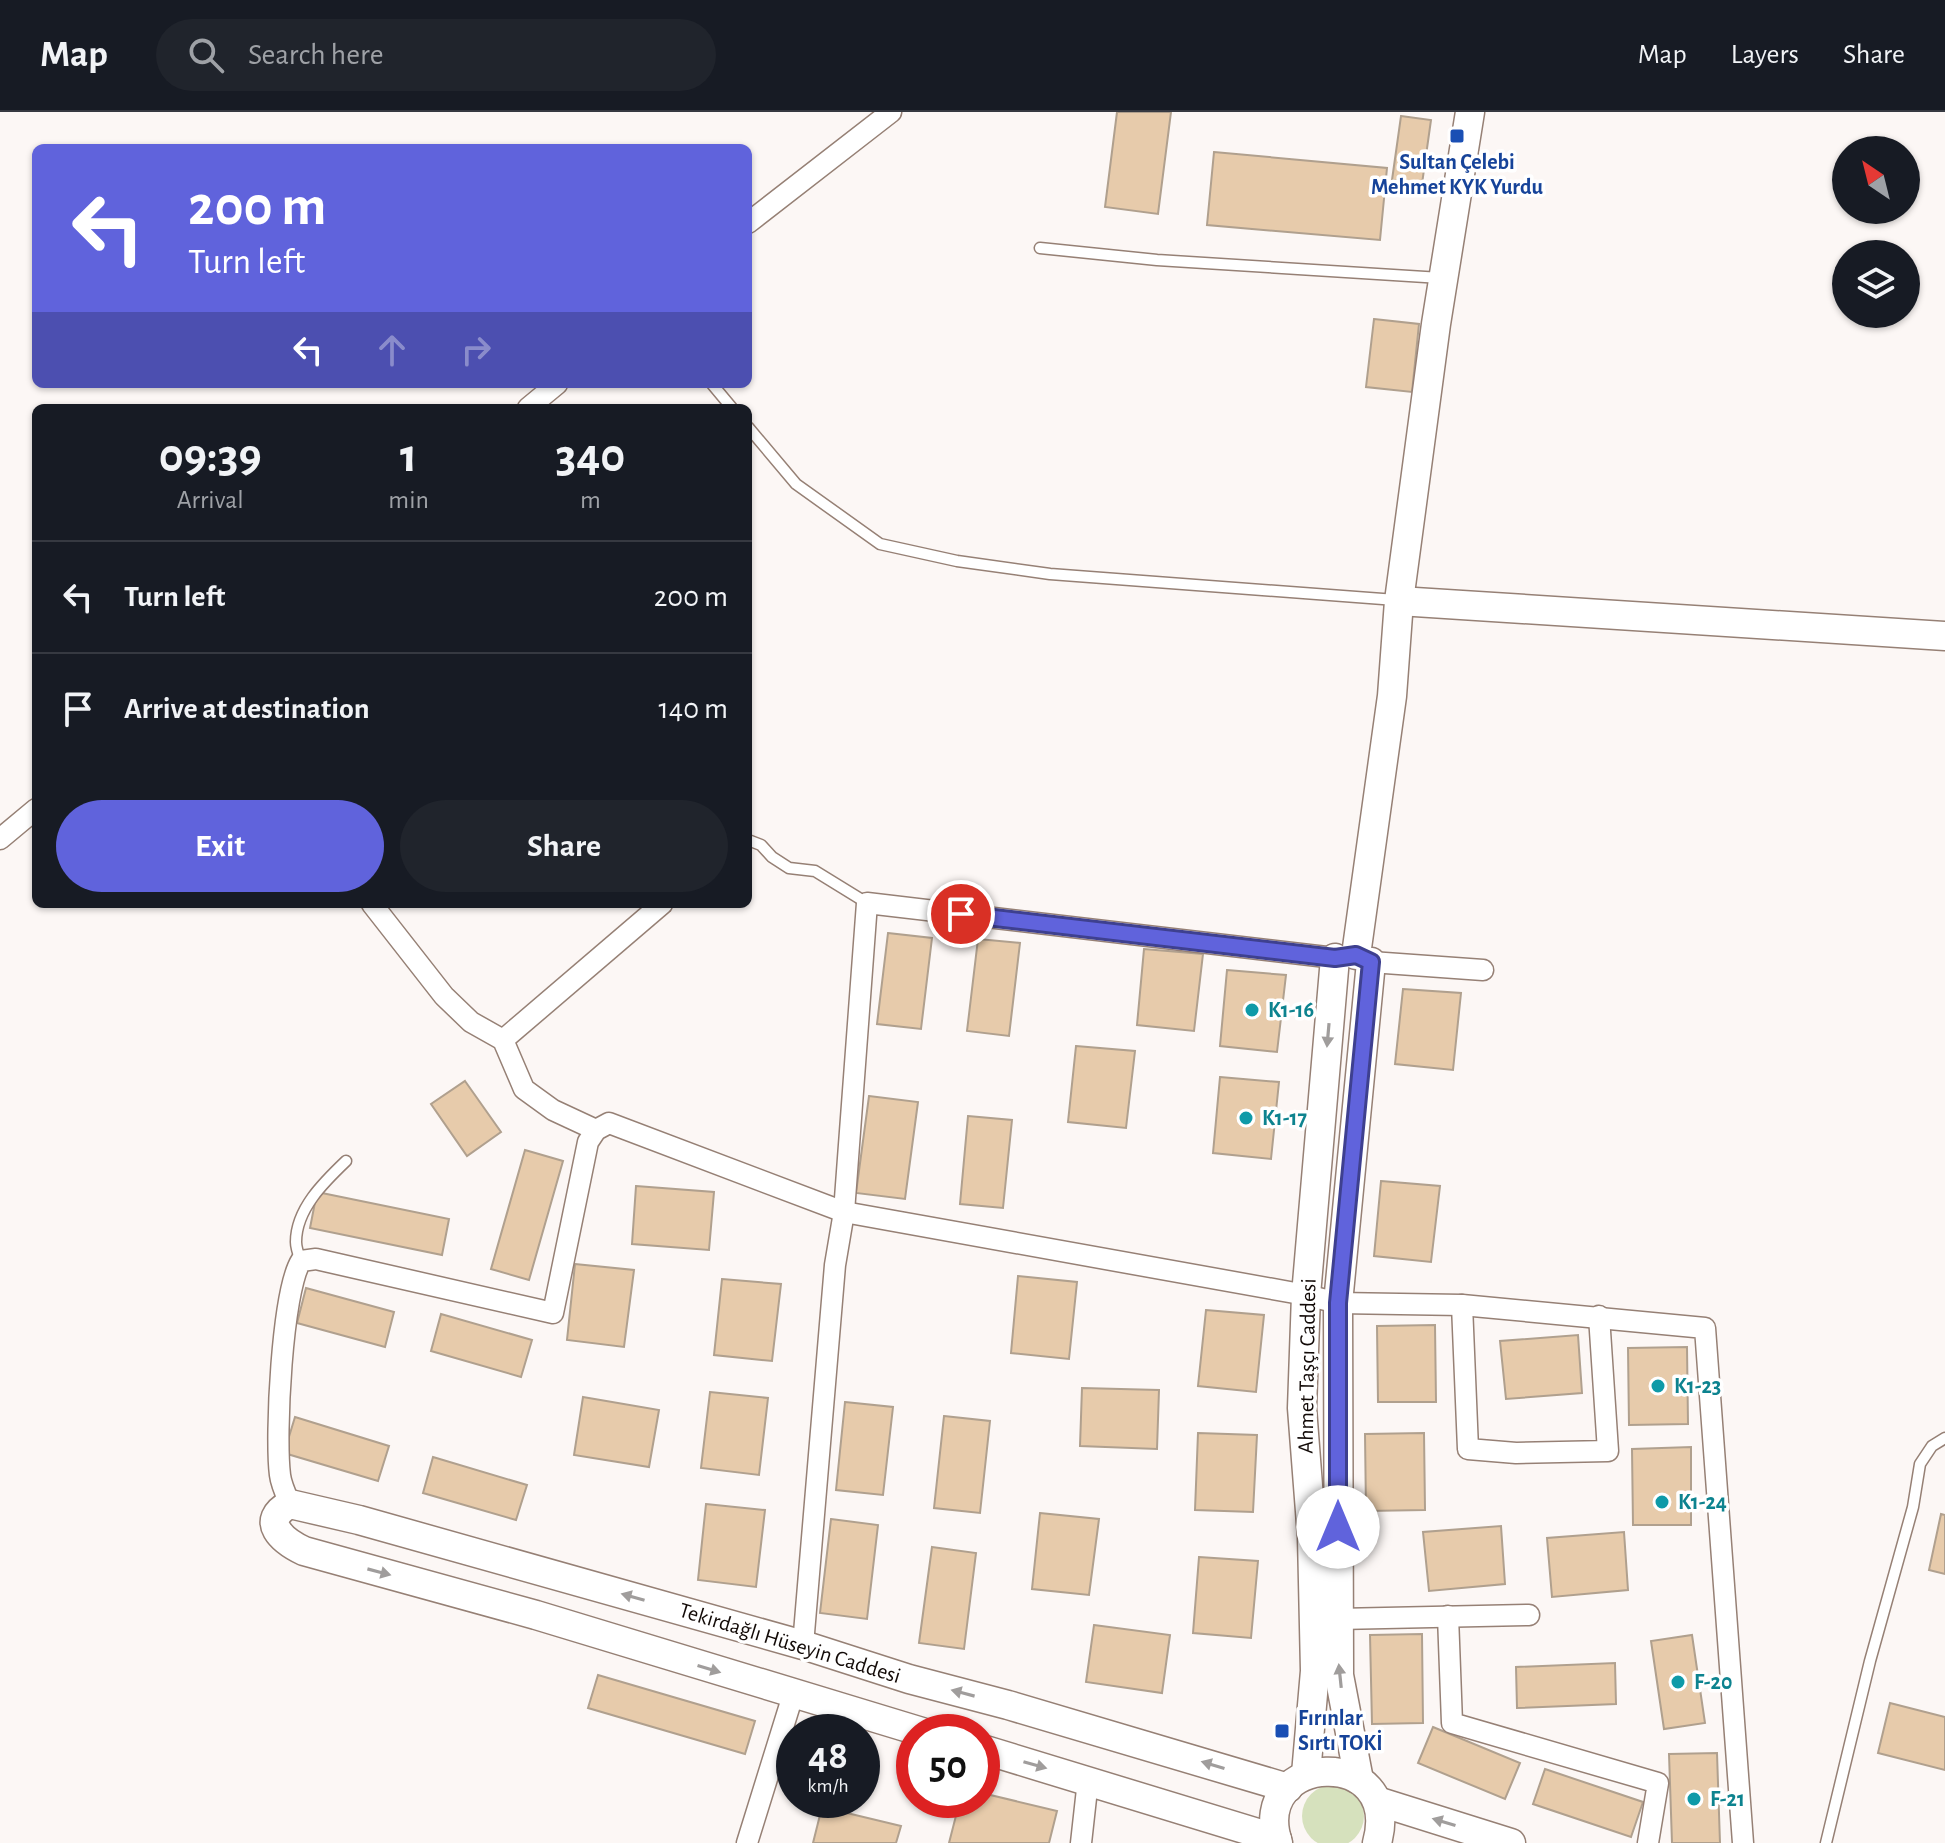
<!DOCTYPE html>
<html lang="en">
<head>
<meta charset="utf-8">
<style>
  :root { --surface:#171b24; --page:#20242c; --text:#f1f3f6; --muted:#9ea1a6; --line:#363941; --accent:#6063dc }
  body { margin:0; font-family:"Alegreya Sans",sans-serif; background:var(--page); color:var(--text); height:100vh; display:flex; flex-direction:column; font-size:30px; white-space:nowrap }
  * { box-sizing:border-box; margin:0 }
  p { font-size:26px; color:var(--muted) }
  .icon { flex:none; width:44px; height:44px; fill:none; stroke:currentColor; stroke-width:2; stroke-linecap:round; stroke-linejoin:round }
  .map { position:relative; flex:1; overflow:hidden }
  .sheet { position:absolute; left:32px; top:292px; width:720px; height:504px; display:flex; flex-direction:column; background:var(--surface); border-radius:12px; box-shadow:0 2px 6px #0004 }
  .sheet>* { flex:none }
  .hud { position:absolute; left:32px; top:32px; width:720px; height:244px; border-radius:12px; box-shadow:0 2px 6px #0004; background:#6063dc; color:#fff; overflow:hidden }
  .needle { width:52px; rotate:325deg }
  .fabs { position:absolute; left:1832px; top:24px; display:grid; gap:16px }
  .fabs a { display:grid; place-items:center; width:88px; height:88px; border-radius:50%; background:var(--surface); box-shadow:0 2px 6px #0004; font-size:40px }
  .speed { position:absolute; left:776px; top:1602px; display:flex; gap:16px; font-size:40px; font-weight:700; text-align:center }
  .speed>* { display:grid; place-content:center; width:104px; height:104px; border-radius:50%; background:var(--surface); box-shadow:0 2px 6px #0004; line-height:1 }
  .speed small { font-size:20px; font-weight:400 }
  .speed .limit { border:12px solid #d22; background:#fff; color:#111 }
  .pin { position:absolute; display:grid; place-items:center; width:68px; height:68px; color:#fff; margin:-34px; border:4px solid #fff; border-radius:50%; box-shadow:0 2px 8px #0007 }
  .me { position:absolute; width:88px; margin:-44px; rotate:0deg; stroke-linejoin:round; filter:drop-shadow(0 0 6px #0008) }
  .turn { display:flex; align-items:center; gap:28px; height:168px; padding:0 24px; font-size:36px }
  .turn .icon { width:104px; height:104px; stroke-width:2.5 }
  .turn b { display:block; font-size:56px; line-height:68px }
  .lanes { display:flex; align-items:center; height:76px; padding:0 24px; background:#0003; justify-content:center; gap:40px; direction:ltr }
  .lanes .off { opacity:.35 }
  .eta { display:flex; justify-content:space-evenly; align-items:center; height:136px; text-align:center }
  .eta b { font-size:48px; font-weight:600; line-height:56px }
  .cta { display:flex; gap:16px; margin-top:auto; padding:16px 24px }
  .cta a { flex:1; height:92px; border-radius:48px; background:var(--accent); color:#fff; font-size:32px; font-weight:600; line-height:92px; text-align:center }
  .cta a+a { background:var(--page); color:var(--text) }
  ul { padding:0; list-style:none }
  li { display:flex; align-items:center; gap:24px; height:112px; padding:0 24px; border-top:2px solid var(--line) }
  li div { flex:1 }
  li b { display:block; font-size:30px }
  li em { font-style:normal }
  header { display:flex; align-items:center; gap:48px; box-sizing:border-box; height:112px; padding:0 40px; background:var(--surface); border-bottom:2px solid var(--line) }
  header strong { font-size:38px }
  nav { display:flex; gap:44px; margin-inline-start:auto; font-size:28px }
  .search { width:560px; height:72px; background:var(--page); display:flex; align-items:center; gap:20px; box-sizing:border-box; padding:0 28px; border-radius:44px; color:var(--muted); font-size:30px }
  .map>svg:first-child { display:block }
  .green { fill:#d6e1bd }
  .building { fill:#e7cbab; stroke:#b0a08e; stroke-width:2 }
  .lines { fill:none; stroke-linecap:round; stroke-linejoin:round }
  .lane-casing { stroke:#968075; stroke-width:13 }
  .street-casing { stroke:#968075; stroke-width:23 }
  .secondary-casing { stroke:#968075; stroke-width:31 }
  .lane { stroke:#fff; stroke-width:10 }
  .street { stroke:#fff; stroke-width:20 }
  .secondary { stroke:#fff; stroke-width:28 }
  .oneway { fill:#a09d9c }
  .route-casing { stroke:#3e408f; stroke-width:20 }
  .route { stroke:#6063dc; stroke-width:14 }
  .transit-dot { fill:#1a4fb4; stroke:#fff; stroke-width:3 }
  .culture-dot { fill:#0f9aa8; stroke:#fff; stroke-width:3 }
  .labels { text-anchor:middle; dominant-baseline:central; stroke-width:7; stroke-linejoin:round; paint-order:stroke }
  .transit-label { font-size:22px; font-weight:bold; fill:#164399; stroke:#fff }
  .culture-label { font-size:22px; font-weight:bold; fill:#0d838f; stroke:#fff; text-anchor:start }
  .street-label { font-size:22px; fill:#120a07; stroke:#fff }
</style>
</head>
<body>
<header>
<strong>Map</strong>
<div class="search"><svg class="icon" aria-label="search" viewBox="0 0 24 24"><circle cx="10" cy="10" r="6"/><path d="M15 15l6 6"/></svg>Search here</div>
<nav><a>Map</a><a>Layers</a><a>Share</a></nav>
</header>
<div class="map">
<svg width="1945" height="1731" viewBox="0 0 1945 1731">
  <rect width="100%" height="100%" fill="#fcf7f5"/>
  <circle class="green" cx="1333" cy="1704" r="31"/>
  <g class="building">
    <polygon points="1117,0 1171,0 1158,102 1105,95"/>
    <polygon points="1401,4 1431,8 1422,72 1392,68"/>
    <polygon points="1214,40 1387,56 1380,128 1207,113"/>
    <polygon points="1374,207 1419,212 1412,280 1366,275"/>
    <polygon points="888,821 932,826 921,917 877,912"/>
    <polygon points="978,827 1020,831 1009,924 967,919"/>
    <polygon points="1144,837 1203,842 1194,919 1137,913"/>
    <polygon points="1227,858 1286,863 1277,940 1220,934"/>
    <polygon points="1403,877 1461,881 1453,958 1395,952"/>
    <polygon points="1076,934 1135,939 1126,1016 1068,1010"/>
    <polygon points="1220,965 1279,970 1271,1047 1213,1041"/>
    <polygon points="465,969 501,1020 467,1044 431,992"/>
    <polygon points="869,984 918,990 905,1087 856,1081"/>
    <polygon points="968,1004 1012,1008 1003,1096 960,1092"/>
    <polygon points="525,1038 563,1049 529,1168 491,1157"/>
    <polygon points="1381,1069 1440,1074 1431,1150 1374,1144"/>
    <polygon points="636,1074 714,1080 709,1138 632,1132"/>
    <polygon points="317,1080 449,1107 442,1143 310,1116"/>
    <polygon points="575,1152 634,1158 624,1235 567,1228"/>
    <polygon points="1018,1164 1077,1170 1069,1247 1011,1241"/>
    <polygon points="722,1167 781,1172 772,1249 714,1243"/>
    <polygon points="306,1176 394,1200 385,1235 297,1211"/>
    <polygon points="1206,1198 1264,1203 1256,1280 1198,1274"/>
    <polygon points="441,1202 532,1228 521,1265 431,1239"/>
    <polygon points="1435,1213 1436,1290 1378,1290 1377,1214"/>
    <polygon points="1578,1223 1582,1281 1506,1287 1500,1229"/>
    <polygon points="1687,1235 1688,1312 1629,1313 1628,1236"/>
    <polygon points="1082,1276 1159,1278 1157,1337 1080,1334"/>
    <polygon points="710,1280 768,1286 759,1363 701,1356"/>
    <polygon points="583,1285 659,1298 649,1355 574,1343"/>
    <polygon points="845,1290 893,1295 883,1383 836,1378"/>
    <polygon points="944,1304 990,1309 980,1401 934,1396"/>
    <polygon points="295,1305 389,1334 378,1369 284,1341"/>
    <polygon points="1198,1321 1257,1323 1253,1400 1195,1398"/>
    <polygon points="1424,1321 1425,1398 1366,1399 1365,1322"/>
    <polygon points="1691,1335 1691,1413 1633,1413 1632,1337"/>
    <polygon points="433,1345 527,1373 516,1408 423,1381"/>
    <polygon points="706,1392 765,1398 756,1475 698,1468"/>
    <polygon points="1040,1401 1099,1407 1089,1483 1032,1477"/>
    <polygon points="1941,1402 1945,1403 1945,1462 1929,1458"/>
    <polygon points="831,1407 878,1413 867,1507 820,1501"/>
    <polygon points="1501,1414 1505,1472 1429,1479 1423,1420"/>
    <polygon points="1624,1420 1628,1478 1552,1485 1547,1426"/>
    <polygon points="932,1435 976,1441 964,1537 919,1531"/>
    <polygon points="1199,1445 1258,1449 1251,1526 1193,1521"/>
    <polygon points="1094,1513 1170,1523 1162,1581 1086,1570"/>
    <polygon points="1422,1522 1423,1611 1372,1612 1370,1523"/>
    <polygon points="1692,1523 1705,1611 1664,1617 1651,1529"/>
    <polygon points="1615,1551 1616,1592 1517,1596 1516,1555"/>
    <polygon points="598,1563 755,1609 745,1642 588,1596"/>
    <polygon points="1890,1591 1945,1605 1945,1658 1878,1641"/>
    <polygon points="1433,1615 1520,1651 1505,1687 1418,1651"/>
    <polygon points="1717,1641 1720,1731 1672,1731 1669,1642"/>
    <polygon points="1545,1657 1643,1690 1631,1725 1533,1692"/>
    <polygon points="982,1681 1057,1699 1049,1731 949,1731 960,1688 982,1688"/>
    <polygon points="822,1695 901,1714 896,1731 813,1731"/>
  </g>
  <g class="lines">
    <g class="lane-casing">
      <g id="lane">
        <polyline points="1040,136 1157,148 1441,166"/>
        <polyline points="712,272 732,296"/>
        <polyline points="748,315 796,372 880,432 957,449 1050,462 1396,488"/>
        <polyline points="748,728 761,733 772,745 789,756 815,759 867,791"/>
        <path d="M301 1149C299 1144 296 1136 296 1130 296 1097 324 1070 346 1049"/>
        <polyline points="1826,1731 1870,1549 1913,1395 1920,1352 1932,1334 1945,1326"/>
      </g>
    </g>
    <g class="street-casing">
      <g id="street">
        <polyline points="748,111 891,0"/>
        <polyline points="528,296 557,272"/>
        <polyline points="0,727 36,697"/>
        <polyline points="372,792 444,884 471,910 503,928 524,977 553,998 596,1018"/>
        <polyline points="503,928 662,792"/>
        <polyline points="1462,1193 1468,1337 1516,1341 1608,1339 1599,1204"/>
        <path d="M290 1392C286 1383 281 1372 280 1363 275 1324 282 1179 301 1149L316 1147 553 1201 588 1030 596 1018 609 1011 844 1100 1306 1183 1338 1191 1462 1193 1705 1216 1743 1731"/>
        <polyline points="1448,1504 1452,1611 1658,1671 1648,1731"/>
        <polyline points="1338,1507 1529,1503"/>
        <polyline points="803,1533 835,1153 844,1100 867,791 1335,846 1356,843 1371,850 1483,858"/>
        <polyline points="747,1731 793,1583"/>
        <polyline points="1081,1731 1088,1668"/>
      </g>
    </g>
    <g class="secondary-casing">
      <g id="secondary">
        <polyline points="1399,489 1945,524"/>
        <polyline points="1356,843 1392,584 1399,489 1436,212 1470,0"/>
        <path d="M922 1620 536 1503 304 1439C283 1429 258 1409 290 1392L359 1408 803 1533 909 1567 1008 1593 1288 1676"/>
        <polyline points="982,1637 1277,1727"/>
        <polyline points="1306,1662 1315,1559 1312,1425 1302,1296 1306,1183 1335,846"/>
        <polyline points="1359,1668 1339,1563 1338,1191 1371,850"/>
        <polyline points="1377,1689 1511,1731"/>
        <path d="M1278 1731C1248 1640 1404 1632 1377 1731"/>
      </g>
    </g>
    <use href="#lane" class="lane"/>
    <use href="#street" class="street"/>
    <use href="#secondary" class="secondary"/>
  </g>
  <defs><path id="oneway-solid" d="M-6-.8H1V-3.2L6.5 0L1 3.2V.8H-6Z" transform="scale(2)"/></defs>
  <g class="oneway">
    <use href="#oneway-solid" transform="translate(1328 923) rotate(95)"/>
    <use href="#oneway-solid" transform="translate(379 1460) rotate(15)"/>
    <use href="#oneway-solid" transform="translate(633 1485) rotate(-164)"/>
    <use href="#oneway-solid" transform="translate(709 1557) rotate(17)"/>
    <use href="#oneway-solid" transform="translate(1340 1564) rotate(-96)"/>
    <use href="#oneway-solid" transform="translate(963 1581) rotate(-165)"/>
    <use href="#oneway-solid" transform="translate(1035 1653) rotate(16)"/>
    <use href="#oneway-solid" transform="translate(1213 1653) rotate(-163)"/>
    <use href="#oneway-solid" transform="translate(1444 1710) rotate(-163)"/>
  </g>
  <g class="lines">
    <g class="route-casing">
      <polyline id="route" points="961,802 1335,846 1356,843 1371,850 1338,1191 1338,1415"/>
    </g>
    <use href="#route" class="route"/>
  </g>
  <g class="transit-dot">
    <rect x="1449" y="16" width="16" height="16" rx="4"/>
    <rect x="1274" y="1611" width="16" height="16" rx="4"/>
  </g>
  <g class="culture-dot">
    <circle cx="1252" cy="898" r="8"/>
    <circle cx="1246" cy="1006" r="8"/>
    <circle cx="1658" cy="1274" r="8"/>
    <circle cx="1662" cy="1390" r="8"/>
    <circle cx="1678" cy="1570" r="8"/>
    <circle cx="1694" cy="1687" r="8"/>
  </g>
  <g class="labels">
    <g class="transit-label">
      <text x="1457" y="50">Sultan Çelebi<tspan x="1457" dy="25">Mehmet KYK Yurdu</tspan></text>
      <text x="1298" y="1606" text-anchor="start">Fırınlar<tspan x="1298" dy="25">Sırtı TOKİ</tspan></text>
    </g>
    <g class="culture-label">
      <text x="1268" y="898">K1-16</text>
      <text x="1262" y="1006">K1-17</text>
      <text x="1674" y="1274">K1-23</text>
      <text x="1678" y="1390">K1-24</text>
      <text x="1694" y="1570">F-20</text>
      <text x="1710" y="1687">F-21</text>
    </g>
    <g class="street-label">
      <text transform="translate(1307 1254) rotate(-89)">Ahmet Taşçı Caddesi</text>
      <text transform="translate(790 1531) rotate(17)">Tekirdağlı Hüseyin Caddesi</text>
    </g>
  </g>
</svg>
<div class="fabs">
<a><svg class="needle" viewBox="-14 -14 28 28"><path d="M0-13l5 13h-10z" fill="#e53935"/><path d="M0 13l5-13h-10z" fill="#9ea1a6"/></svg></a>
<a><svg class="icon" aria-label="layers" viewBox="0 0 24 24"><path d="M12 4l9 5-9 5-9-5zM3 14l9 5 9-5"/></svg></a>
</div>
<div class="speed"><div>48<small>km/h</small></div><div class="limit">50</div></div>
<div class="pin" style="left:961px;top:802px;background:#d93025"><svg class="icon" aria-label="arrive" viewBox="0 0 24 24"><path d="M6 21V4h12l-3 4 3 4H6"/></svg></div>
<svg class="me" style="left:1338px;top:1415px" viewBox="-20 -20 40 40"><circle r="19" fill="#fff"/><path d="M0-13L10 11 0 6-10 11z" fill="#6063dc"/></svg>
<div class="hud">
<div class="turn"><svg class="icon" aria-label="left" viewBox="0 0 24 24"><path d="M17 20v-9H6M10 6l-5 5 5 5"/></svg><div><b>200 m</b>Turn left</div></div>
<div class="lanes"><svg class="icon" aria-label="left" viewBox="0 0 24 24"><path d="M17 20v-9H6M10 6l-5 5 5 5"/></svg><svg class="icon off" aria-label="ahead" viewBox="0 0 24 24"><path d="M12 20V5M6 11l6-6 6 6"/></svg><svg class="icon off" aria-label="right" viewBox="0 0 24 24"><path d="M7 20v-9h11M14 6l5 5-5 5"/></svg></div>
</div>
<section class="sheet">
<div class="eta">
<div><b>09:39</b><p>Arrival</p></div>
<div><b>1</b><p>min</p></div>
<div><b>340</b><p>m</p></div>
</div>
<ul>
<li><svg class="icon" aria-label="left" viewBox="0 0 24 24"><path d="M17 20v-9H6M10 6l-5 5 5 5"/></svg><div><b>Turn left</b></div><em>200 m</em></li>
<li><svg class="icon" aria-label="arrive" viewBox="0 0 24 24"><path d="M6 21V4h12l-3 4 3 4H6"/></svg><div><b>Arrive at destination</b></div><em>140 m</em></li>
</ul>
<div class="cta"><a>Exit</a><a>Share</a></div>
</section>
</div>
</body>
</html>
